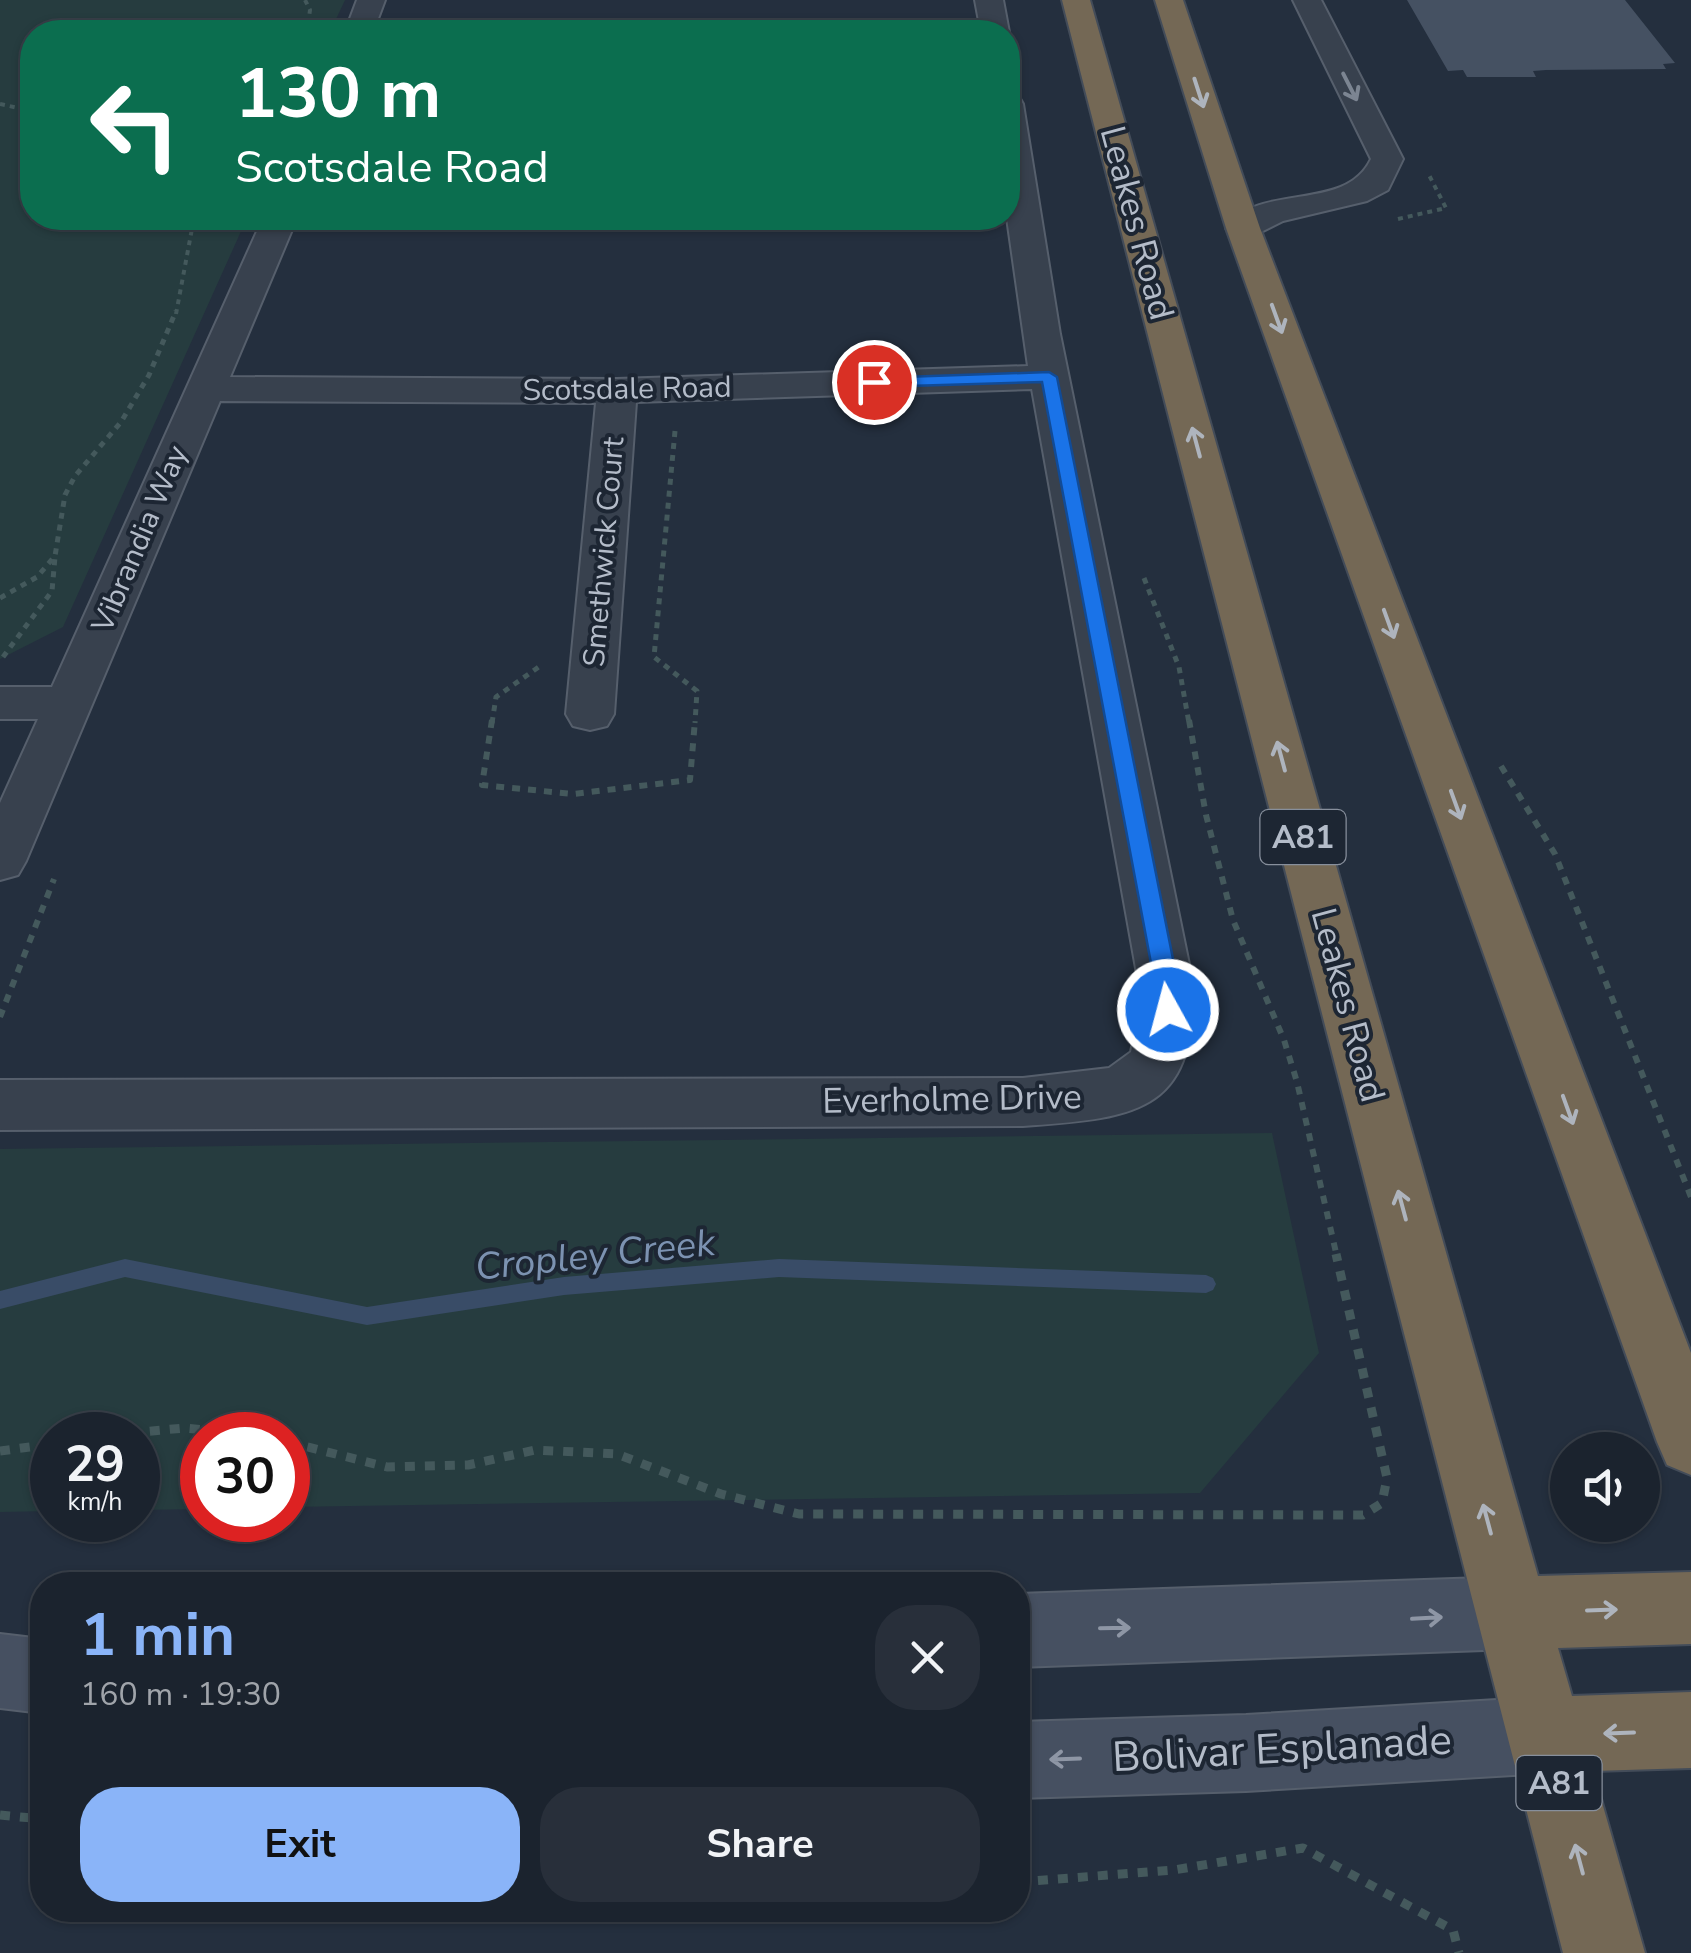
<!DOCTYPE html>
<html lang="en">
<head>
<meta charset="utf-8">
<style>
  :root { --surface:#1b232e; --page:#282f3a; --text:#f1f3f6; --muted:#a0a4aa; --line:#39404a; --accent:#8ab4f8 }
  body { margin:0; font-family:"Nunito Sans",sans-serif; background:var(--page); color:var(--text); height:100vh; display:flex; flex-direction:column; font-size:38px; white-space:nowrap }
  * { box-sizing:border-box; margin:0 }
  p { font-size:32px; color:var(--muted) }
  .icon { flex:none; width:55px; height:55px; fill:none; stroke:currentColor; stroke-width:2; stroke-linecap:round; stroke-linejoin:round }
  .map { position:relative; flex:1; overflow:hidden }
  .panel { position:absolute; left:30px; top:1572px; width:1000px; height:350px; display:flex; flex-direction:column; background:var(--surface); border-radius:40px; box-shadow:0 2px 8px #0004,0 0 0 2px var(--line) }
  .panel>* { flex:none }
  .hud { position:absolute; left:20px; top:20px; width:1000px; height:210px; border-radius:40px; box-shadow:0 2px 8px #0004,0 0 0 2px var(--line); background:#0b6e4f; color:#fff; overflow:hidden }
  .fabs { position:absolute; left:1550px; top:1432px; display:grid; gap:20px }
  .fabs a { display:grid; place-items:center; width:110px; height:110px; border-radius:50%; background:var(--surface); box-shadow:0 2px 8px #0004,0 0 0 2px var(--line); font-size:50px }
  .speed { position:absolute; left:30px; top:1412px; display:flex; gap:20px; font-size:50px; font-weight:700; text-align:center }
  .speed>* { display:grid; place-content:center; width:130px; height:130px; border-radius:50%; background:var(--surface); box-shadow:0 2px 8px #0004,0 0 0 2px var(--line); line-height:1 }
  .speed small { font-size:25px; font-weight:400 }
  .speed .limit { border:15px solid #d22; background:#fff; color:#111 }
  .pin { position:absolute; display:grid; place-items:center; width:85px; height:85px; color:#fff; margin:-42px; border:5px solid #fff; border-radius:50%; box-shadow:0 2px 10px #0007 }
  .me { position:absolute; width:110px; margin:-55px; rotate:353deg; stroke-linejoin:round; filter:drop-shadow(0 0 8px #0008) }
  .turn { display:flex; align-items:center; gap:35px; height:210px; padding:0 50px; font-size:45px }
  .turn .icon { width:130px; height:130px; stroke-width:2.5 }
  .turn b { display:block; font-size:70px; line-height:85px }
  .round { display:grid; place-items:center; flex:none; width:105px; height:105px; border-radius:40px; background:var(--page) }
  .headline { display:flex; align-items:center; justify-content:space-between; height:170px; padding:0 50px }
  h1 { font-size:60px; font-weight:700; line-height:75px; color:var(--accent) }
  .action { display:flex; gap:20px; margin-top:auto; padding:20px 50px }
  .action a { flex:1; height:115px; border-radius:40px; background:var(--accent); color:#111; font-size:40px; font-weight:700; line-height:115px; text-align:center }
  .action a+a { background:var(--page); color:var(--text) }
  .map>svg:first-child { display:block }
  .green { fill:#263c3f }
  .lines { fill:none; stroke-linecap:round; stroke-linejoin:round }
  .stream { fill:#394c67; fill-rule:evenodd }
  .building { fill:#455162 }
  .street-casing { stroke:#565f6c; stroke-width:4 }
  .secondary-casing { stroke:#565f6c; stroke-width:4 }
  .highway-casing { stroke:#434c59; stroke-width:4 }
  .path-far3 { stroke:#44595c; stroke-width:4; stroke-dasharray:5 5; stroke-linecap:butt }
  .path-far2 { stroke:#44595c; stroke-width:5; stroke-dasharray:6 6; stroke-linecap:butt }
  .path-far1 { stroke:#44595c; stroke-width:6; stroke-dasharray:8 8; stroke-linecap:butt }
  .path { stroke:#44595c; stroke-width:9; stroke-dasharray:10 10; stroke-linecap:butt }
  .street { fill:#38414e; fill-rule:evenodd }
  .secondary { fill:#465061; fill-rule:evenodd }
  .highway { fill:#746855; fill-rule:evenodd }
  .oneway { stroke:#7c8592 }
  .oneway2 { stroke:#aeb4bd }
  .oneway3 { stroke:#8e96a5 }
  .route { fill:#1a73e8; stroke:#114b97; stroke-width:2.5 }
  .labels { text-anchor:middle; dominant-baseline:central; stroke-width:8; stroke-linejoin:round; paint-order:stroke }
  .far-street-label { font-size:30px; fill:#b4bcc9; stroke:#1d2633 }
  .shield { fill:#1d2633; stroke:#878f9c; stroke-width:2.5 }
  .shield-label { font-size:32px; font-weight:bold; fill:#b4bcc9 }
  .street-label { font-size:35px; fill:#b4bcc9; stroke:#1d2633 }
  .water-label { font-size:38px; font-style:italic; fill:#7c92b1; stroke:#1d2633 }
  .near-street-label { font-size:42px; fill:#b4bcc9; stroke:#1d2633 }
</style>
</head>
<body>
<div class="map">
<svg width="1691" height="1953" viewBox="0 0 1691 1953">
  <rect width="100%" height="100%" fill="#242f3e"/>
  <g class="green">
    <polygon points="0,0 345,0 330,32 32,32 32,218 247,218 63,627 0,659"/>
    <polygon points="1272,1133 1319,1353 1200,1493 288,1507 288,1435 202,1435 202,1509 138,1510 138,1435 52,1435 52,1511 0,1512 0,1149"/>
  </g>
  <g class="lines">
    <polygon class="stream" points="125,1259 367,1307 564,1277 779,1259 1206,1275 1213,1278 1216,1284 1213,1290 1206,1293 779,1277 564,1295 367,1325 125,1277 0,1309 0,1291"/>
  </g>
  <polygon class="building" points="1407,0 1625,0 1675,63 1663,64 1666,69 1546,70 1533,71 1536,77 1467,77 1463,70 1448,71"/>
  <g class="lines">
    <g class="street-casing">
      <g id="street">
        <polygon points="357,0 385,0 373,32 345,32"/>
        <polygon points="975,0 1003,0 1009,32 1008,35 981,32"/>
        <path d="M1293 0H1321L1403 159 1388 190 1367 201 1283 221 1255 235 1243 238 1231 235 1226 228C1259 181 1345 214 1371 159Z"/>
        <path d="M1008 95 1019 97 1023 104 1060 334 1191 974C1200 1111 1141 1118 1023 1126L0 1130V1080L1023 1078 1109 1068 1131 1052 1138 1015 1137 974 1032 389 636 402 614 714 607 726 590 730 573 726 566 714 596 403 220 401 26 861 18 875 0 880V803L38 719H0V687H52L263 218H297L230 377 617 379 1028 366 1007 218Z"/>
      </g>
    </g>
    <g class="secondary-casing">
      <g id="secondary">
        <polygon points="1512,1577 1538,1587 1548,1613 1538,1639 1512,1649 1018,1667 1018,1594"/>
        <polygon points="0,1634 42,1639 42,1713 0,1708"/>
        <polygon points="1546,1697 1573,1708 1584,1735 1573,1762 1546,1773 1246,1791 1018,1798 1018,1722 1246,1715"/>
      </g>
    </g>
    <g class="highway-casing">
      <g id="highway">
        <polygon points="1062,0 1090,0 1538,1576 1691,1572 1691,1644 1558,1648 1572,1696 1691,1692 1691,1768 1593,1771 1645,1953 1563,1953"/>
        <polygon points="1155,0 1183,0 1260,228 1691,1353 1691,1475 1667,1465 1657,1442 1226,228"/>
      </g>
    </g>
    <g class="path-far3">
      <polyline points="305,0 310,10 307,32"/>
      <polyline points="406,29 954,26"/>
      <polyline points="0,104 32,111"/>
      <polyline points="1398,219 1446,208 1429,175"/>
      <polyline points="176,314 194,218"/>
    </g>
    <g class="path-far2">
      <polyline points="675,431 654,657 697,691 695,723"/>
      <polyline points="1144,578 1179,667 1189,723"/>
      <polyline points="0,598 37,577 55,556 65,495 75,476 121,422 149,375 176,311"/>
      <polyline points="3,657 52,591 55,557"/>
      <polyline points="492,723 496,697 543,664"/>
    </g>
    <g class="path-far1">
      <polyline points="492,720 482,785 573,794 690,780 695,720"/>
      <polyline points="1189,720 1206,815 1233,920 1284,1040 1297,1082 1337,1257"/>
      <polyline points="1501,766 1555,854 1691,1197"/>
      <polyline points="0,1017 54,879"/>
    </g>
    <g class="path">
      <polyline points="110,1435 184,1428 256,1435"/>
      <polyline points="288,1442 387,1467 468,1465 535,1450 617,1454 721,1494 799,1514 1363,1515 1382,1503 1387,1478 1336,1254"/>
      <polyline points="0,1451 52,1444"/>
      <polyline points="0,1815 42,1819"/>
      <polyline points="1018,1882 1174,1870 1303,1848 1453,1930 1459,1953"/>
    </g>
    <use href="#street" class="street"/>
    <use href="#secondary" class="secondary"/>
    <use href="#highway" class="highway"/>
  </g>
  <defs><path id="oneway-shaft" d="M-6 0H5M1.5-3L5.5 0L1.5 3" fill="none" stroke-width="1.6" stroke-linecap="round" stroke-linejoin="round" transform="scale(2.5)"/></defs>
  <use class="oneway" href="#oneway-shaft" transform="translate(1350 87) rotate(63)"/>
  <g class="oneway2">
    <use href="#oneway-shaft" transform="translate(1199 93) rotate(72)"/>
    <use href="#oneway-shaft" transform="translate(1277 319) rotate(70)"/>
    <use href="#oneway-shaft" transform="translate(1196 442) rotate(-105)"/>
    <use href="#oneway-shaft" transform="translate(1389 624) rotate(70)"/>
    <use href="#oneway-shaft" transform="translate(1281 756) rotate(-105)"/>
    <use href="#oneway-shaft" transform="translate(1456 805) rotate(70)"/>
    <use href="#oneway-shaft" transform="translate(1568 1110) rotate(70)"/>
    <use href="#oneway-shaft" transform="translate(1402 1205) rotate(-105)"/>
    <use href="#oneway-shaft" transform="translate(1487 1519) rotate(-105)"/>
    <use href="#oneway-shaft" transform="translate(1602 1610) rotate(-2)"/>
    <use href="#oneway-shaft" transform="translate(1619 1733) rotate(178)"/>
    <use href="#oneway-shaft" transform="translate(1579 1859) rotate(-105)"/>
  </g>
  <g class="oneway3">
    <use href="#oneway-shaft" transform="translate(1427 1618) rotate(-3)"/>
    <use href="#oneway-shaft" transform="translate(1115 1628) rotate(-1)"/>
    <use href="#oneway-shaft" transform="translate(1065 1759) rotate(178)"/>
  </g>
  <polygon class="route" points="1049,372 1057,377 1176,974 1180,1010 1168,1020 1156,1010 1153,974 1042,382 874,387 866,382 874,378"/>
  <g class="labels">
    <g class="far-street-label">
      <text transform="translate(627 389) rotate(-1)">Scotsdale Road</text>
      <text transform="translate(140 539) rotate(-67)">Vibrandia Way</text>
      <text transform="translate(604 552) rotate(-85)">Smethwick Court</text>
    </g>
    <g class="shield">
      <rect x="1260.5" y="810" width="85" height="54" rx="8"/>
      <rect x="1516.5" y="1756" width="85" height="54" rx="8"/>
    </g>
    <g class="shield-label">
      <text x="1303" y="837">A81</text>
      <text x="1559" y="1783">A81</text>
    </g>
    <g class="street-label">
      <text transform="translate(1137 223) rotate(75)">Leakes Road</text>
      <text transform="translate(1348 1005) rotate(75)">Leakes Road</text>
      <text transform="translate(952 1099) rotate(-1)">Everholme Drive</text>
    </g>
    <g class="water-label">
      <text transform="translate(595 1255) rotate(-6)">Cropley Creek</text>
    </g>
    <g class="near-street-label">
      <text transform="translate(1282 1749) rotate(-3)">Bolivar Esplanade</text>
    </g>
  </g>
</svg>
<div class="fabs">
<a><svg class="icon" aria-label="sound" viewBox="0 0 24 24"><path d="M4 9h4l5-4v14l-5-4H4zM17 9q2 3 0 6"/></svg></a>
</div>
<div class="speed"><div>29<small>km/h</small></div><div class="limit">30</div></div>
<div class="pin" style="left:874px;top:382px;background:#d93025"><svg class="icon" aria-label="arrive" viewBox="0 0 24 24"><path d="M6 21V4h12l-3 4 3 4H6"/></svg></div>
<svg class="me" style="left:1168px;top:1010px" viewBox="-20 -20 40 40"><circle r="17" fill="#1a73e8" stroke="#fff" stroke-width="3"/><path d="M0-11L8 9 0 5-8 9z" fill="#fff"/></svg>
<div class="hud">
<div class="turn"><svg class="icon" aria-label="left" viewBox="0 0 24 24"><path d="M17 20v-9H6M10 6l-5 5 5 5"/></svg><div><b>130 m</b>Scotsdale Road</div></div>
</div>
<section class="panel">
<div class="headline"><div><h1>1 min</h1><p>160 m · 19:30</p></div><a class="round"><svg class="icon" aria-label="close" viewBox="0 0 24 24"><path d="M6 6l12 12M18 6L6 18"/></svg></a></div>
<div class="action"><a>Exit</a><a>Share</a></div>
</section>
</div>
</body>
</html>
